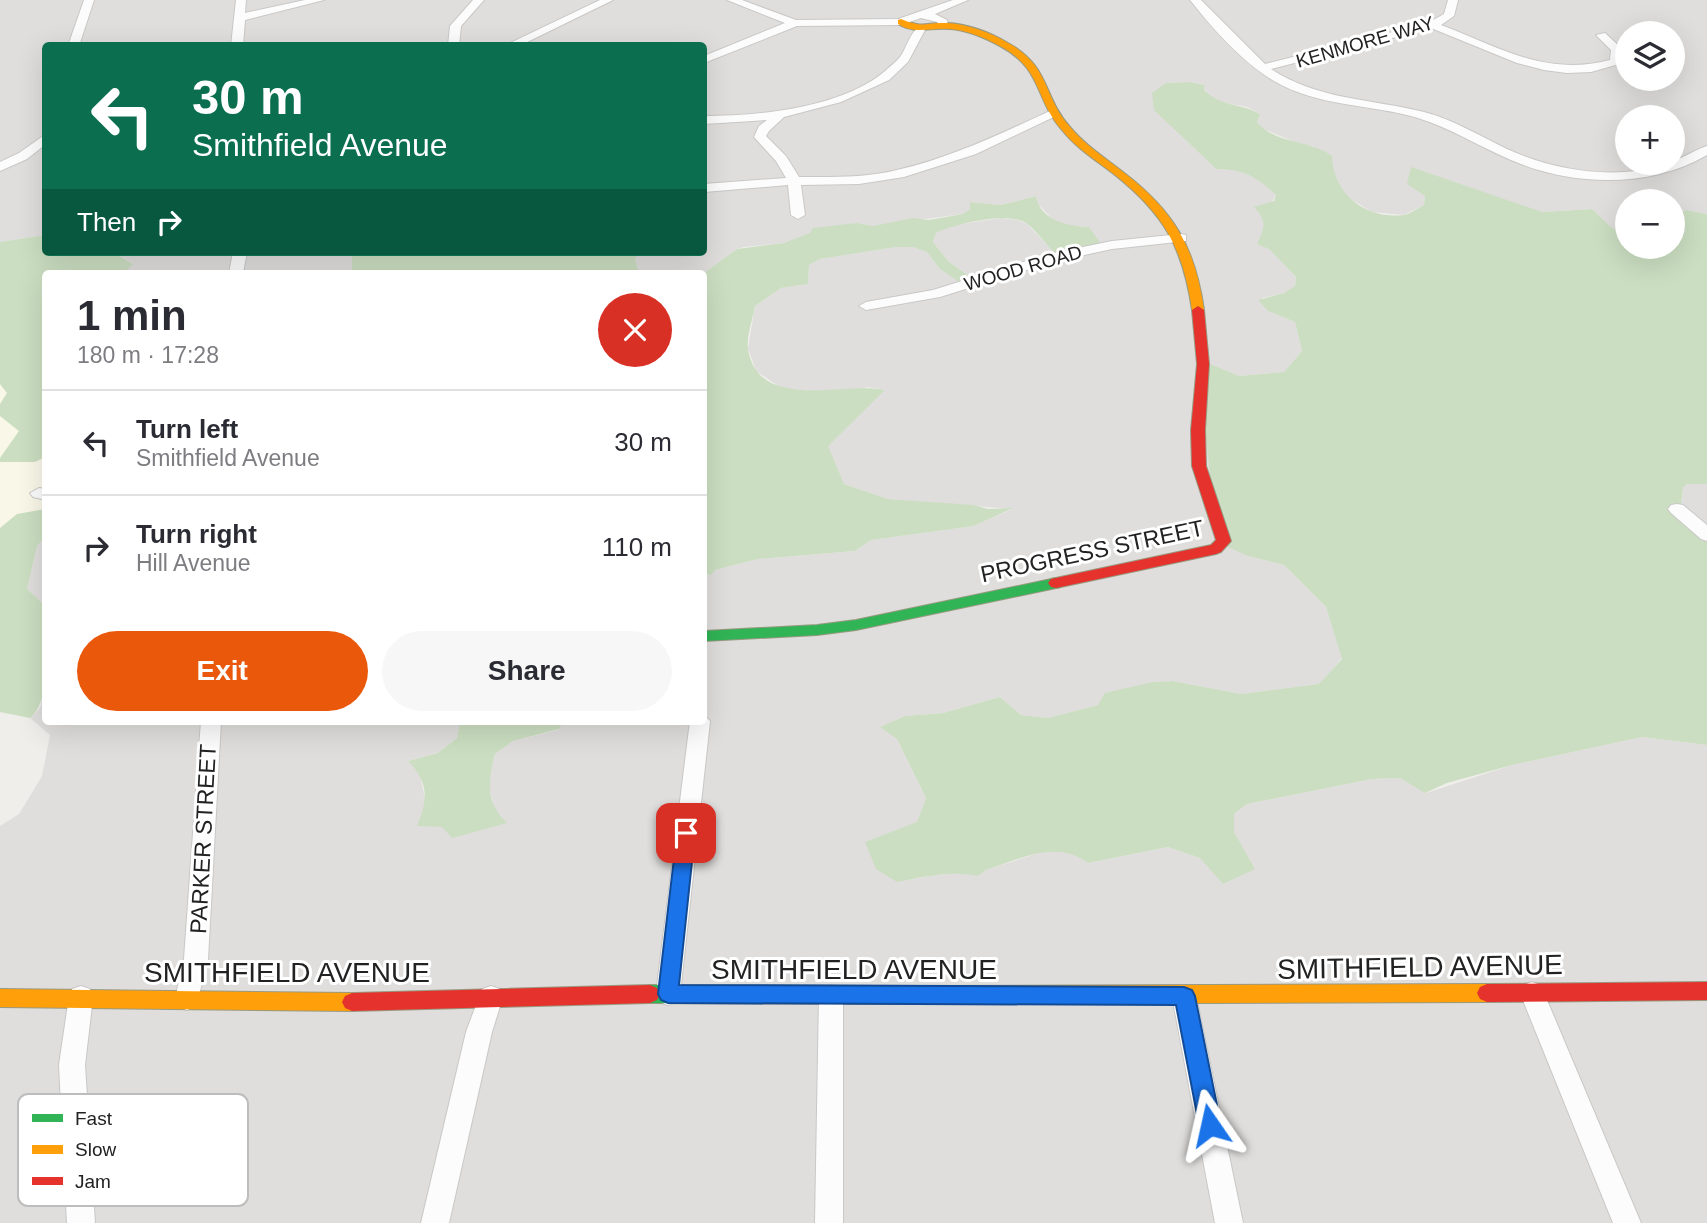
<!DOCTYPE html>
<html lang="en">
<head>
<meta charset="utf-8">
<style>
  :root { --surface:#fff; --page:#f7f7f7; --text:#2b2b33; --muted:#7c7c81; --line:#e1e1e2; --accent:#ea580c }
  body { margin:0; font-family:Helvetica,sans-serif; background:var(--page); color:var(--text); height:100vh; display:flex; flex-direction:column; font-size:26px; white-space:nowrap }
  * { box-sizing:border-box; margin:0 }
  p { font-size:23px; color:var(--muted) }
  .icon { flex:none; width:38px; height:38px; fill:none; stroke:currentColor; stroke-width:2; stroke-linecap:round; stroke-linejoin:round }
  .map { position:relative; flex:1; overflow:hidden }
  .details { position:absolute; left:42px; top:270px; width:665px; height:455px; display:flex; flex-direction:column; background:var(--surface); border-radius:7px; box-shadow:0 7px 28px #0002 }
  .details>* { flex:none }
  .hud { position:absolute; left:42px; top:42px; width:665px; height:214px; border-radius:7px; box-shadow:0 7px 28px #0002; background:#0b6e4f; color:#fff; overflow:hidden }
  .buttons { position:absolute; left:1615px; top:21px; display:grid; gap:14px }
  .buttons a { display:grid; place-items:center; width:70px; height:70px; border-radius:50%; background:var(--surface); box-shadow:0 7px 28px #0002; font-size:35px }
  .pin { position:absolute; display:grid; place-items:center; width:60px; height:60px; color:#fff; margin:-30px; border-radius:14px; box-shadow:0 4px 10px #0006 }
  .me { position:absolute; width:77px; margin:-38px; rotate:349deg; stroke-linejoin:round; filter:drop-shadow(0 0 5px #0008) }
  .turn { display:flex; align-items:center; gap:24px; height:147px; padding:0 35px; font-size:32px }
  .turn .icon { width:91px; height:91px; stroke-width:2.5 }
  .turn b { display:block; font-size:49px; line-height:60px }
  .then { display:flex; align-items:center; height:66px; padding:0 35px; background:#0003; gap:14px; font-size:26px }
  .round { display:grid; place-items:center; flex:none; width:74px; height:74px; border-radius:37px; background:var(--page) }
  .head { display:flex; align-items:center; justify-content:space-between; height:119px; padding:0 35px }
  h1 { font-size:42px; font-weight:700; line-height:52px }
  .button { display:flex; gap:14px; margin-top:auto; padding:14px 35px }
  .button a { flex:1; height:80px; border-radius:42px; background:var(--accent); color:#fff; font-size:28px; font-weight:700; line-height:80px; text-align:center }
  .button a+a { background:var(--page); color:var(--text) }
  ul { padding:0; list-style:none }
  li { display:flex; align-items:center; gap:21px; height:105px; padding:0 35px; border-top:2px solid var(--line) }
  li div { flex:1 }
  li b { display:block; font-size:26px }
  li em { font-style:normal }
  .map>svg:first-child { display:block }
  .residential { fill:#dfdedc; fill-rule:evenodd }
  .education { fill:#f8f7e8 }
  .forest { fill:#cbdec1 }
  .lines { fill:none; stroke-linecap:round; stroke-linejoin:round }
  .street-casing { stroke:#c9c8c7; stroke-width:2 }
  .fast-casing { stroke:#999a82; stroke-width:2 }
  .slow-casing { stroke:#999a82; stroke-width:2 }
  .jam-casing { stroke:#999a82; stroke-width:2 }
  .street { fill:#fdfcfc; fill-rule:evenodd }
  .fast { fill:#30b455; fill-rule:evenodd }
  .slow { fill:#ff9f0a; fill-rule:evenodd }
  .jam { fill:#e5322d; fill-rule:evenodd }
  .route { fill:#1a73e8; stroke:#114b97; stroke-width:2 }
  .labels { text-anchor:middle; dominant-baseline:central; stroke-width:6; stroke-linejoin:round; paint-order:stroke }
  .far-street-label { font-size:19px; fill:#222; stroke:#fff }
  .street-label { font-size:23px; fill:#222; stroke:#fff }
  .near-street-label { font-size:28px; fill:#222; stroke:#fff }
  .key { fill:#fff; stroke:#bdbdbd; stroke-width:2 }
  .key-label { font-size:19px; fill:#222 }
</style>
</head>
<body>
<div class="map">
<svg width="1707" height="1223" viewBox="0 0 1707 1223">
  <rect width="100%" height="100%" fill="#f0eeeb"/>
  <g class="residential">
    <path d="M0 0H1707V214L1686 210 1673 217V201H1628L1627 233 1612 228 1592 209 1542 212 1514 205 1425 196 1424 205 1404 215 1372 212 1344 195 1332 168 1313 146 1302 145 1263 129 1257 122 1260 114 1247 107 1215 101 1204 89 1205 85 1190 82 1166 83 1175 130 1216 169 1233 170 1257 177 1276 195 1263 217 1269 249 1296 277 1295 287 1284 293 1262 298 1268 311 1295 322 1302 351 1284 372 1239 376 1198 360 1248 556 1284 565 1326 607 1342 658 1320 684 1241 694 1173 681 1153 682 1098 705 1048 718 1021 715 1000 697 943 713 905 716 881 727 897 739 926 798 897 882 935 875 966 873 978 876 986 870 1048 850 1076 854 1088 863 1168 847 1200 858 1255 869 1234 833V814L1247 804 1372 779 1400 778 1426 793 1512 765 1642 737 1707 745V1223H0V826L19 814 42 776 50 735 30 718 40 708 45 689 46 721H460L457 738 438 753 408 761 420 774 426 804 489 827 506 823 495 812 488 782 495 754 513 741 558 730 564 721H704V574L707 576 715 570 758 559 855 551 871 540 974 526 1012 509 888 499 844 484 827 446 885 390 869 387 835 392 783 389 756 371 748 348 755 306 781 288 808 284 809 265 820 259 896 247H913L927 252 939 268 974 279 949 262 933 242 936 233 949 226 1000 218 1018 220 1027 224 1056 254 1089 227 1069 226 1054 221 1037 203 1036 196 1001 205 970 202V209L963 214 873 226 857 223 784 243 744 247 737 249 704 273H639L635 259 639 252H704V46H46L45 235 0 242ZM1628 33H1673V79H1628ZM1628 117H1673V163H1628Z"/>
    <polygon points="112,252 352,252 352,272 359,273 124,273 132,263"/>
    <polygon points="1687,484 1707,484 1707,538 1680,514 1683,488"/>
    <polygon points="45,537 45,606 44,606 27,589 37,546"/>
  </g>
  <polygon class="education" points="45,300 46,516 0,558 0,306"/>
  <g class="forest">
    <path d="M1190 82 1205 85 1204 90C1223 108 1238 102 1260 114L1257 122C1274 144 1311 140 1332 156 1333 194 1366 220 1404 215 1410 214 1418 208 1424 205L1425 196 1407 184 1411 167 1542 212 1592 209 1612 228 1627 233 1628 247H1673V217L1686 210 1707 214V484H1687L1683 488 1680 514 1707 538V745L1642 737 1512 765 1447 783 1425 793 1400 778 1372 779 1247 804 1234 814V832L1255 869 1223 884 1200 858 1168 847 1088 863C1056 839 1020 859 986 870L978 876C952 870 923 877 897 882L876 869 865 842 917 822 926 798 897 739 880 727 905 716 943 713 1000 697 1021 715 1048 718 1098 705 1105 693 1153 682 1173 681 1241 694 1319 684 1342 659 1326 607 1284 565 1248 556 1217 542 1198 359 1239 376 1284 372 1302 351 1295 322 1268 311 1258 300 1284 293 1295 286 1296 277 1269 249 1257 244C1265 227 1267 221 1254 207L1274 201 1276 195C1256 176 1245 170 1216 169L1154 110 1152 93 1166 83Z"/>
    <path d="M1036 196C1040 221 1068 226 1089 227L1103 247 1056 254C1046 245 1037 231 1026 223 1007 211 954 224 936 233L933 242 949 262 975 280 962 284 939 268 927 252 913 247H896L820 259 809 265 808 284 781 288 755 306C753 319 746 337 748 349 758 413 845 381 885 390L828 446 844 484 888 499 973 505 988 509 1013 508 974 526 871 540 855 551 758 559 715 570 711 575 704 574V273L737 249 784 243 810 233 813 228 857 223 873 226 913 218 929 220 963 214 970 209V202L1001 205Z"/>
    <polygon points="45,235 46,252 112,252 133,264 124,273 46,273 45,457 35,462 0,462 0,458 19,431 0,416 0,404 7,393 0,384 0,242"/>
    <polygon points="352,252 639,252 635,259 639,273 359,273 352,272"/>
    <path d="M45 509V537L37 546 27 589 45 606C46 635 54 699 30 718L0 712V528L17 514Z"/>
    <path d="M460 721H564L559 729 513 741 495 754C488 782 485 802 507 823L452 838 442 827 417 826C428 800 429 782 408 761L438 753 457 738Z"/>
  </g>
  <g class="lines">
    <g class="street-casing">
      <g id="street">
        <polygon points="84,0 94,0 79,46 68,46"/>
        <polygon points="236,0 246,0 245,13 305,0 324,0 245,20 243,46 231,46"/>
        <polygon points="473,0 484,0 461,26 459,46 448,46 450,26"/>
        <polygon points="600,0 613,0 519,46 504,46"/>
        <polygon points="727,0 742,0 796,20 898,19 953,0 968,0 935,14 947,20 948,25 943,28 939,27 937,22 921,18 901,25 797,26 704,63 704,56 785,23"/>
        <path d="M1190 0H1201L1265 64 1428 23 1444 14 1448 0H1458L1454 16 1441 25C1499 47 1546 77 1610 60L1611 50 1596 35 1605 33 1620 47 1624 55 1619 64 1591 72 1567 73 1544 70 1517 63 1431 28 1271 69C1318 100 1372 99 1424 112 1454 120 1480 136 1507 149 1555 171 1613 180 1664 165 1678 161 1692 151 1707 146V155C1649 189 1571 186 1511 160 1480 147 1451 128 1418 118 1371 104 1318 107 1274 81 1242 62 1213 29 1190 0Z"/>
        <path d="M920 27 925 30 908 62 889 80 841 102 784 117 769 131 766 136 786 156 799 177C832 177 865 178 897 170 950 158 1000 134 1050 111L1060 114 976 154 904 177 859 184 801 185 805 215 798 219 791 215 788 185 704 192V184L786 178 776 161 754 137 759 126 767 120 704 124V116C759 116 840 108 884 72 889 67 895 63 900 57 907 48 910 31 920 27Z"/>
        <polygon points="46,134 46,144 27,159 0,171 0,162 19,153"/>
        <polygon points="1181,234 1186,235 1186,241 1112,249 1052,262 940,297 866,310 859,306 866,302 933,290 1049,254 1112,241"/>
        <polygon points="233,252 247,252 243,273 229,273"/>
        <polygon points="39,488 46,489 46,500 33,497 30,493"/>
        <polygon points="1677,504 1683,505 1707,525 1707,541 1701,539 1671,513 1668,509 1671,505"/>
        <polygon points="704,715 710,721 680,994 677,1002 668,1005 659,1002 656,994 690,721 704,721"/>
        <polygon points="201,721 221,721 208,959 196,1007 187,1010 178,1007 175,999 184,959"/>
        <polygon points="1532,982 1541,985 1544,993 1641,1223 1613,1223 1520,993 1523,985"/>
        <polygon points="831,985 840,988 843,996 843,1223 815,1223 819,996 822,988"/>
        <polygon points="1184,985 1193,988 1196,996 1243,1223 1215,1223 1172,996 1175,988"/>
        <polygon points="81,986 90,989 93,997 85,1065 95,1223 67,1223 59,1065 69,997 72,989"/>
        <polygon points="491,986 500,989 503,997 492,1032 449,1223 421,1223 466,1032 482,989"/>
      </g>
    </g>
    <g class="fast-casing">
      <g id="fast">
        <polygon points="1056,578 1064,583 1061,587 856,630 817,635 704,641 704,631 817,625 856,620"/>
        <polygon points="650,985 922,986 929,989 932,995 929,1001 922,1004 650,1003 643,1000 640,994 643,988"/>
      </g>
    </g>
    <g class="slow-casing">
      <g id="slow">
        <path d="M901 19C925 29 924 22 947 23 968 24 991 33 1008 43 1051 67 1042 95 1070 127 1085 145 1105 158 1123 172 1174 211 1195 247 1204 310L1202 313H1194L1192 310C1183 248 1164 214 1115 175 1097 161 1076 148 1062 130 1034 98 1043 69 1000 46 985 38 967 30 950 29 930 27 916 35 898 24V20Z"/>
        <polygon points="1487,984 1494,987 1497,993 1494,999 1487,1002 922,1004 915,1001 912,995 915,989 922,986"/>
        <polygon points="0,989 352,993 359,996 362,1002 359,1008 352,1011 0,1007"/>
      </g>
    </g>
    <g class="jam-casing">
      <g id="jam">
        <polygon points="1198,306 1204,310 1209,364 1205,430 1206,466 1231,541 1221,552 1216,554 1056,588 1051,587 1048,583 1051,579 1211,545 1216,540 1192,466 1191,430 1197,364 1192,310"/>
        <polygon points="1707,982 1707,1000 1487,1002 1480,999 1477,993 1480,987 1487,984"/>
        <polygon points="650,985 657,988 660,994 657,1000 650,1003 352,1011 345,1008 342,1002 345,996 352,993"/>
      </g>
    </g>
    <use href="#street" class="street"/>
    <use href="#fast" class="fast"/>
    <use href="#slow" class="slow"/>
    <use href="#jam" class="jam"/>
  </g>
  <polygon class="route" points="686,826 693,828 695,833 679,985 1184,987 1192,990 1195,996 1221,1125 1217,1132 1210,1135 1202,1132 1199,1125 1176,1005 668,1003 661,1000 658,994 677,833 679,828"/>
  <g class="labels">
    <g class="far-street-label">
      <text transform="translate(1365 42) rotate(-16)">KENMORE WAY</text>
      <text transform="translate(1023 268) rotate(-16)">WOOD ROAD</text>
    </g>
    <g class="street-label">
      <text transform="translate(1092 551) rotate(-12)">PROGRESS STREET</text>
      <text transform="translate(203 839) rotate(-87)">PARKER STREET</text>
    </g>
    <g class="near-street-label">
      <text transform="translate(1420 967) rotate(-1)">SMITHFIELD AVENUE</text>
      <text x="854" y="969">SMITHFIELD AVENUE</text>
      <text x="287" y="972">SMITHFIELD AVENUE</text>
    </g>
  </g>
  <rect x="18" y="1094" width="230" height="112" rx="10" class="key"/>
  <rect x="32" y="1114" width="31" height="8" fill="#30b455"/>
  <rect x="32" y="1145" width="31" height="9" fill="#ff9f0a"/>
  <rect x="32" y="1177" width="31" height="8" fill="#e5322d"/>
  <g class="key-label">
    <text x="75" y="1125">Fast</text>
    <text x="75" y="1156">Slow</text>
    <text x="75" y="1188">Jam</text>
  </g>
</svg>
<div class="buttons">
<a><svg class="icon" aria-label="layers" viewBox="0 0 24 24"><path d="M12 4l9 5-9 5-9-5zM3 14l9 5 9-5"/></svg></a>
<a>+</a>
<a>−</a>
</div>
<div class="pin" style="left:686px;top:833px;background:#d93025"><svg class="icon" aria-label="arrive" viewBox="0 0 24 24"><path d="M6 21V4h12l-3 4 3 4H6"/></svg></div>
<svg class="me" style="left:1210px;top:1125px" viewBox="-20 -20 40 40"><path d="M0-17L14 15 0 8-14 15z" fill="#1a73e8" stroke="#fff" stroke-width="4"/></svg>
<div class="hud">
<div class="turn"><svg class="icon" aria-label="left" viewBox="0 0 24 24"><path d="M17 20v-9H6M10 6l-5 5 5 5"/></svg><div><b>30 m</b>Smithfield Avenue</div></div>
<div class="then">Then<svg class="icon" aria-label="right" viewBox="0 0 24 24"><path d="M7 20v-9h11M14 6l5 5-5 5"/></svg></div>
</div>
<section class="details">
<div class="head"><div><h1>1 min</h1><p>180 m · 17:28</p></div><a class="round" style="background:#d93025;color:#fff"><svg class="icon" aria-label="close" viewBox="0 0 24 24"><path d="M6 6l12 12M18 6L6 18"/></svg></a></div>
<ul>
<li><svg class="icon" aria-label="left" viewBox="0 0 24 24"><path d="M17 20v-9H6M10 6l-5 5 5 5"/></svg><div><b>Turn left</b><p>Smithfield Avenue</p></div><em>30 m</em></li>
<li><svg class="icon" aria-label="right" viewBox="0 0 24 24"><path d="M7 20v-9h11M14 6l5 5-5 5"/></svg><div><b>Turn right</b><p>Hill Avenue</p></div><em>110 m</em></li>
</ul>
<div class="button"><a>Exit</a><a>Share</a></div>
</section>
</div>
</body>
</html>
